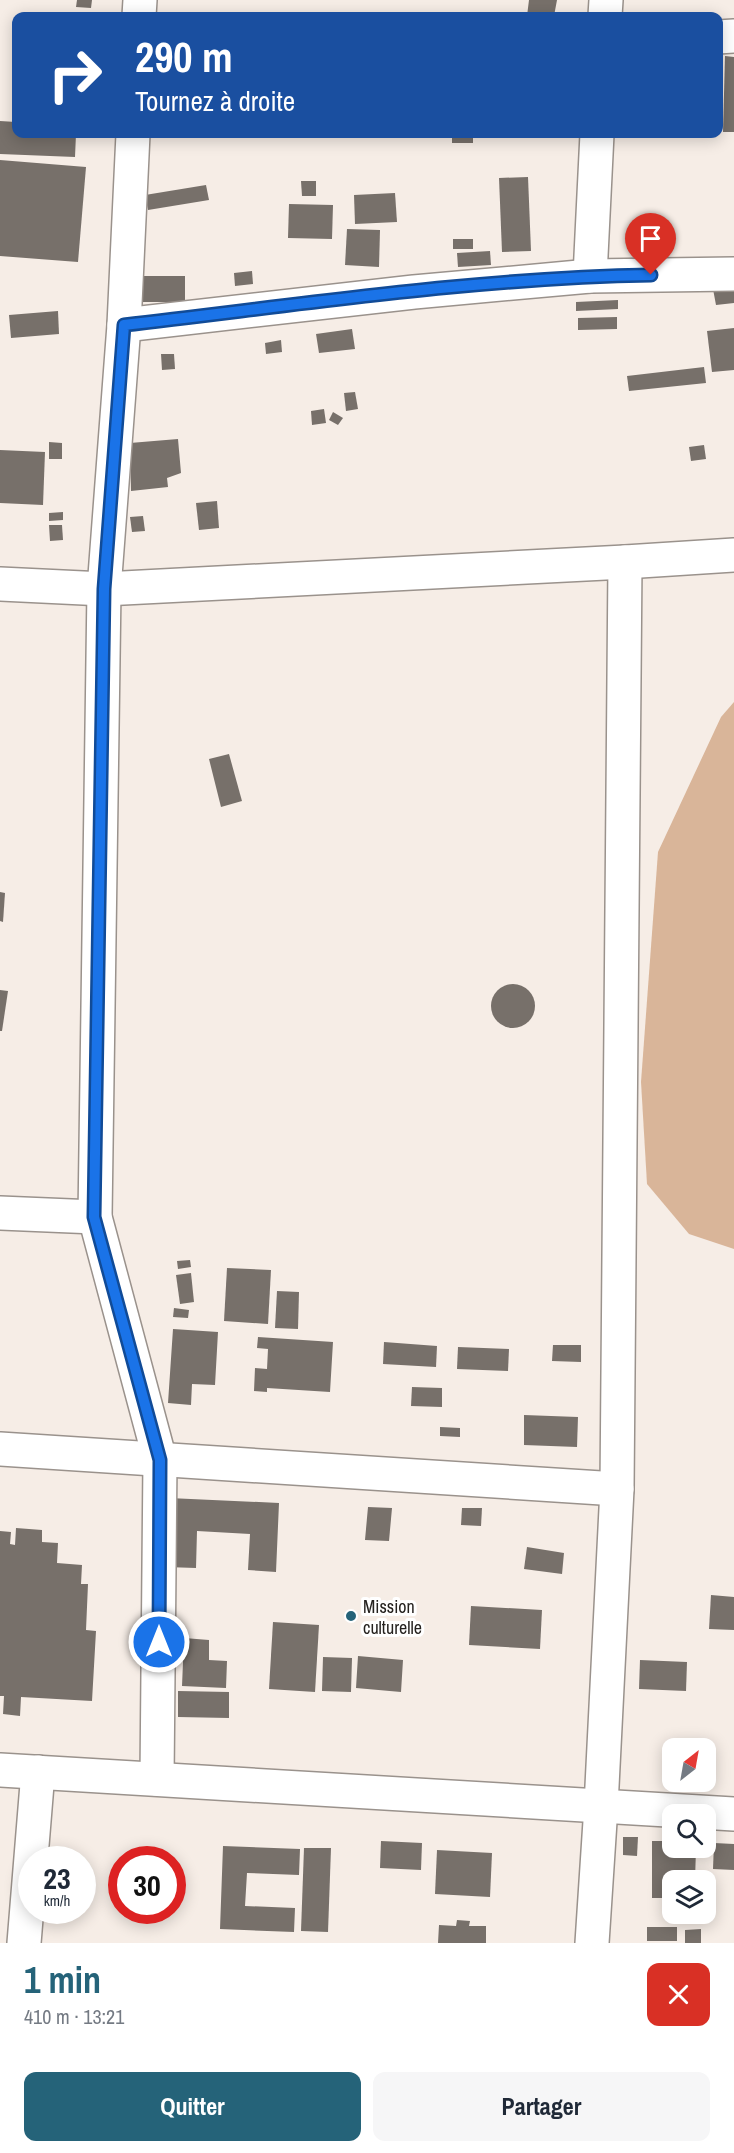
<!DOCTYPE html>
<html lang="fr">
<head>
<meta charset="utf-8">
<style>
  :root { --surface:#fff; --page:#f6f6f7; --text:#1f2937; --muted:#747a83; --accent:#256379 }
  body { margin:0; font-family:"Archivo Narrow",sans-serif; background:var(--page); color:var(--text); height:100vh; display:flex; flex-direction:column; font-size:22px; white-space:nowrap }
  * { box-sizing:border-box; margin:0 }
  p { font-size:20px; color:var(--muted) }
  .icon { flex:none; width:33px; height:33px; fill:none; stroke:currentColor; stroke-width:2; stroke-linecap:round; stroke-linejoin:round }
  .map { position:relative; height:1943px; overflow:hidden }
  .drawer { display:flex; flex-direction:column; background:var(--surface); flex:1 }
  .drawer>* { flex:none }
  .hud { position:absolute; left:12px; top:12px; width:711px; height:126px; border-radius:12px; box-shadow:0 3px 15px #0003; background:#1a4fa0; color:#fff; overflow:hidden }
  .needle { width:39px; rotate:31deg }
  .fabs { position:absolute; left:662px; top:1738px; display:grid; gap:12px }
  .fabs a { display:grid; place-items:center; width:54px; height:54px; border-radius:12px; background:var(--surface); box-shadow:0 3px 15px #0003; font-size:30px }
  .speed { position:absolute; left:18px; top:1846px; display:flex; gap:12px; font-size:30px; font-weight:700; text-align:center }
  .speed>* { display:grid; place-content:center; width:78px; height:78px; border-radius:50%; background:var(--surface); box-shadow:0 3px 15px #0003; line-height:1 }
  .speed small { font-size:15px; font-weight:400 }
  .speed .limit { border:9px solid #d22; background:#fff; color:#111 }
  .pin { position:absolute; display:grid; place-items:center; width:51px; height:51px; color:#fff; margin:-62px -26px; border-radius:50% 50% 50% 0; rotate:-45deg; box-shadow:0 0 6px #0007 }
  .pin .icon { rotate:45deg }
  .me { position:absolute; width:66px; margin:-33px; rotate:0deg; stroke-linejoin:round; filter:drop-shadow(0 0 4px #0008) }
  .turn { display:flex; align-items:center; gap:21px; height:126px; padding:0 24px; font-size:27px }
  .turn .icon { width:78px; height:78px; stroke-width:2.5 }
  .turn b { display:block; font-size:42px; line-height:51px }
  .round { display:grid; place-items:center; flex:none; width:63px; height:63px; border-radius:12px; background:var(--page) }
  .overview { display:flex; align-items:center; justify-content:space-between; height:102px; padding:0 24px }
  h1 { font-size:36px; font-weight:700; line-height:45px; color:var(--accent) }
  .button { display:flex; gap:12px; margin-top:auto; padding:12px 24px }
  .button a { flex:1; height:69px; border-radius:12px; background:var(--accent); color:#fff; font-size:24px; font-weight:700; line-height:69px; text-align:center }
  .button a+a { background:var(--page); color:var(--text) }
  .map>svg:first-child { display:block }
  .green { fill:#d9b599 }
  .building { fill:#77706a }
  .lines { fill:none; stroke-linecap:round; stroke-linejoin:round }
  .street-casing { stroke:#9a928c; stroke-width:36 }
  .street { stroke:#fff; stroke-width:33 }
  .route-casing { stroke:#114b97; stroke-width:15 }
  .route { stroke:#1a73e8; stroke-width:10 }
  .poi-dot { fill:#256379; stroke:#fff; stroke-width:2 }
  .labels { text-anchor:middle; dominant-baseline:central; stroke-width:6; stroke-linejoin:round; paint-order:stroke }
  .poi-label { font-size:18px; fill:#24211e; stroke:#fff; text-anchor:start }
</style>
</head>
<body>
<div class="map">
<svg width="734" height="1943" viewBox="0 0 734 1943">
  <rect width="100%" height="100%" fill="#f6ede6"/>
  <polygon class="green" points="734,702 734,1249 689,1234 647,1184 641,1082 658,852 721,717"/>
  <g class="building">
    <polygon points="77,0 92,0 91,8 76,7"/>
    <polygon points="529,0 557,0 554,16 527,16"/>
    <polygon points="725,56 734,57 734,132 723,132"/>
    <polygon points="0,121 16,122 16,134 76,134 75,157 0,154"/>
    <rect x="452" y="134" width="21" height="9"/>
    <polygon points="0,160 86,167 78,262 0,256"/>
    <polygon points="528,177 531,251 502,252 499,178"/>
    <polygon points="301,181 316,181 316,196 302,196"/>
    <polygon points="206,185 209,200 148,210 145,195"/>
    <polygon points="395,193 397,222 355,224 354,195"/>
    <polygon points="289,204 333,205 332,239 288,238"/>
    <polygon points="347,229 380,230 379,267 345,265"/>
    <rect x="453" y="239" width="20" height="10"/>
    <polygon points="490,251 491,265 458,267 457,253"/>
    <polygon points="252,271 253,284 235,286 234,273"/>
    <polygon points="138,276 185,276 185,302 137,302"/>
    <polygon points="734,287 734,303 716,305 713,289"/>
    <polygon points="618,300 618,309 576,311 576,302"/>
    <polygon points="58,311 59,334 11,338 9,315"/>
    <polygon points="617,317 617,329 578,330 578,318"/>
    <polygon points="734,328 734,370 712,372 707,331"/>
    <polygon points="352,329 355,349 319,353 316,334"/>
    <polygon points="281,340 282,352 266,354 265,343"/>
    <polygon points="161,354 174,354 175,369 162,370"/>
    <polygon points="704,367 706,383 629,391 627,376"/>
    <polygon points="355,392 358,409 346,411 344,393"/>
    <polygon points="324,409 326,423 312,425 311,411"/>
    <polygon points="333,412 343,418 338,425 329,420"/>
    <polygon points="178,439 181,473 167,478 168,487 131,491 130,443"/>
    <polygon points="49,442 62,443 62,459 49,459"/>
    <polygon points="704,445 706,459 691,461 689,447"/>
    <polygon points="0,450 45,452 43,505 0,503"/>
    <polygon points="217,501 219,528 199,530 196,503"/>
    <polygon points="63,512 63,520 49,521 49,513"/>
    <polygon points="143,516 145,531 132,532 130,517"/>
    <polygon points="49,525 62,525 63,540 50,541"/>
    <polygon points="229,754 242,801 221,807 209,759"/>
    <polygon points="0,892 5,893 3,922 0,921"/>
    <circle cx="513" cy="1006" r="22"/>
    <polygon points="0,990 8,991 2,1031 0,1031"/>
    <polygon points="190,1260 191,1267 178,1269 177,1261"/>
    <polygon points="227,1268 271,1270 268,1324 224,1321"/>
    <polygon points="191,1273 194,1302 180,1304 176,1275"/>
    <polygon points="277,1291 299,1292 298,1329 275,1328"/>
    <polygon points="174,1308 189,1310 188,1318 173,1317"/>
    <polygon points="173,1329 218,1332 215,1385 192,1384 191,1405 168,1403"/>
    <polygon points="258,1337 333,1342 330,1392 267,1388 267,1392 254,1391 255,1368 267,1369 268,1349 257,1348"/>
    <polygon points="384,1342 437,1346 436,1367 383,1364"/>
    <polygon points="553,1345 581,1345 581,1362 552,1361"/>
    <polygon points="458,1347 509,1349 508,1371 457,1369"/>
    <polygon points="412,1387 442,1388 442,1407 411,1406"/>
    <polygon points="524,1415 578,1417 577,1447 524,1445"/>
    <polygon points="440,1427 460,1428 460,1437 440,1436"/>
    <polygon points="169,1498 279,1503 276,1572 248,1570 250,1534 197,1531 196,1568 166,1567"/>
    <polygon points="368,1507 392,1508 389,1541 365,1540"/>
    <polygon points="462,1508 482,1508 481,1526 461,1525"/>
    <polygon points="16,1528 42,1530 42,1542 58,1543 57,1563 82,1565 81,1584 88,1584 86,1630 96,1631 92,1701 21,1697 20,1716 3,1714 4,1696 0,1696 0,1531 11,1532 10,1544 15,1545"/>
    <polygon points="527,1547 564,1553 562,1574 524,1569"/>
    <polygon points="711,1595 734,1597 734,1630 709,1629"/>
    <polygon points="471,1606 542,1610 540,1649 469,1645"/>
    <polygon points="273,1622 319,1625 315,1692 269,1689"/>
    <polygon points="184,1638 209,1640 209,1660 227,1661 226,1688 182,1686"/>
    <polygon points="358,1656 403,1660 401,1692 356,1688"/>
    <polygon points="323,1657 352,1658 351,1692 322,1691"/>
    <polygon points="640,1660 687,1662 686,1691 639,1689"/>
    <polygon points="178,1691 229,1692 229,1718 178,1717"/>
    <polygon points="623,1837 638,1837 637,1856 623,1855"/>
    <polygon points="381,1841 422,1843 421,1870 380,1868"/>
    <polygon points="652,1841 672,1841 672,1848 696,1848 695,1881 672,1881 672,1898 652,1898"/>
    <polygon points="714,1843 734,1844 734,1870 713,1869"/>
    <polygon points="223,1846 300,1849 299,1875 247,1873 245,1906 295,1908 294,1932 220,1929"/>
    <polygon points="304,1848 331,1848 328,1932 301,1931"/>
    <polygon points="437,1850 492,1853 490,1897 435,1894"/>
    <polygon points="457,1920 470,1921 469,1926 486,1926 486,1943 438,1943 439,1925 456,1926"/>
    <rect x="647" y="1927" width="30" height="14"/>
    <polygon points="701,1929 701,1943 685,1943 685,1930"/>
  </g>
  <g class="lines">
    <g class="street-casing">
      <g id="street">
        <polyline points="139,16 140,0"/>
        <polyline points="605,16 606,0"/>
        <polyline points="718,37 734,36"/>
        <polyline points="133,134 124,325 104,589 95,1217 160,1460 157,1779"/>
        <polyline points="590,276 597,134"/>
        <polyline points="124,325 414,292 590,276 734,274"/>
        <polyline points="0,584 104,589 625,562 734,555"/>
        <polyline points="0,1213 95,1217"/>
        <polyline points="0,1449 617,1489"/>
        <polyline points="0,1770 734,1814"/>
        <polyline points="24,1943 38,1772"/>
        <polyline points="592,1943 601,1806 617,1489 625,562"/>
      </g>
    </g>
    <use href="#street" class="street"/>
  </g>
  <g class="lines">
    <g class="route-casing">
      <path id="route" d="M159 1642 160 1460 94 1217 104 589 124 325C299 305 475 278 651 275"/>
    </g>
    <use href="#route" class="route"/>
  </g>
  <circle class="poi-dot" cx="351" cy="1616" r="6"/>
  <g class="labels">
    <g class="poi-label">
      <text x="363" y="1606">Mission<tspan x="363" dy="21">culturelle</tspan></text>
    </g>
  </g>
</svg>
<div class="fabs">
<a><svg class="needle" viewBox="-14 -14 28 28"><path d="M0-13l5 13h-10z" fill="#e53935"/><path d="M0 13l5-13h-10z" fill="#747a83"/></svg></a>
<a><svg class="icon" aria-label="search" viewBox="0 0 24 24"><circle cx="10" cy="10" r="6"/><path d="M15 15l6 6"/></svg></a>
<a><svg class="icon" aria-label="layers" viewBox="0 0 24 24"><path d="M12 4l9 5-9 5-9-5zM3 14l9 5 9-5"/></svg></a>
</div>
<div class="speed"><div>23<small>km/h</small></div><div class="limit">30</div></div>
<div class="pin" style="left:651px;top:275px;background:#d93025"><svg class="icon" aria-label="arrive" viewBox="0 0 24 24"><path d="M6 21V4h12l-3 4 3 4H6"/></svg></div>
<svg class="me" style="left:159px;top:1642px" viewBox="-20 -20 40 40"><circle r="17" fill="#1a73e8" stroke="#fff" stroke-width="3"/><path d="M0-11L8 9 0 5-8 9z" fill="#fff"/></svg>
<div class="hud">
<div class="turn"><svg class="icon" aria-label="right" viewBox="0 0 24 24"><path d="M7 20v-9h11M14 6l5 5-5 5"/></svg><div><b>290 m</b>Tournez à droite</div></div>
</div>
</div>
<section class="drawer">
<div class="overview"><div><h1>1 min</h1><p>410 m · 13:21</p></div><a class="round" style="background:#d93025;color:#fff"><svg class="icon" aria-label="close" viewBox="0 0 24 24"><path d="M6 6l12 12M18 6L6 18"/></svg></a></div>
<div class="button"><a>Quitter</a><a>Partager</a></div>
</section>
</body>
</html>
